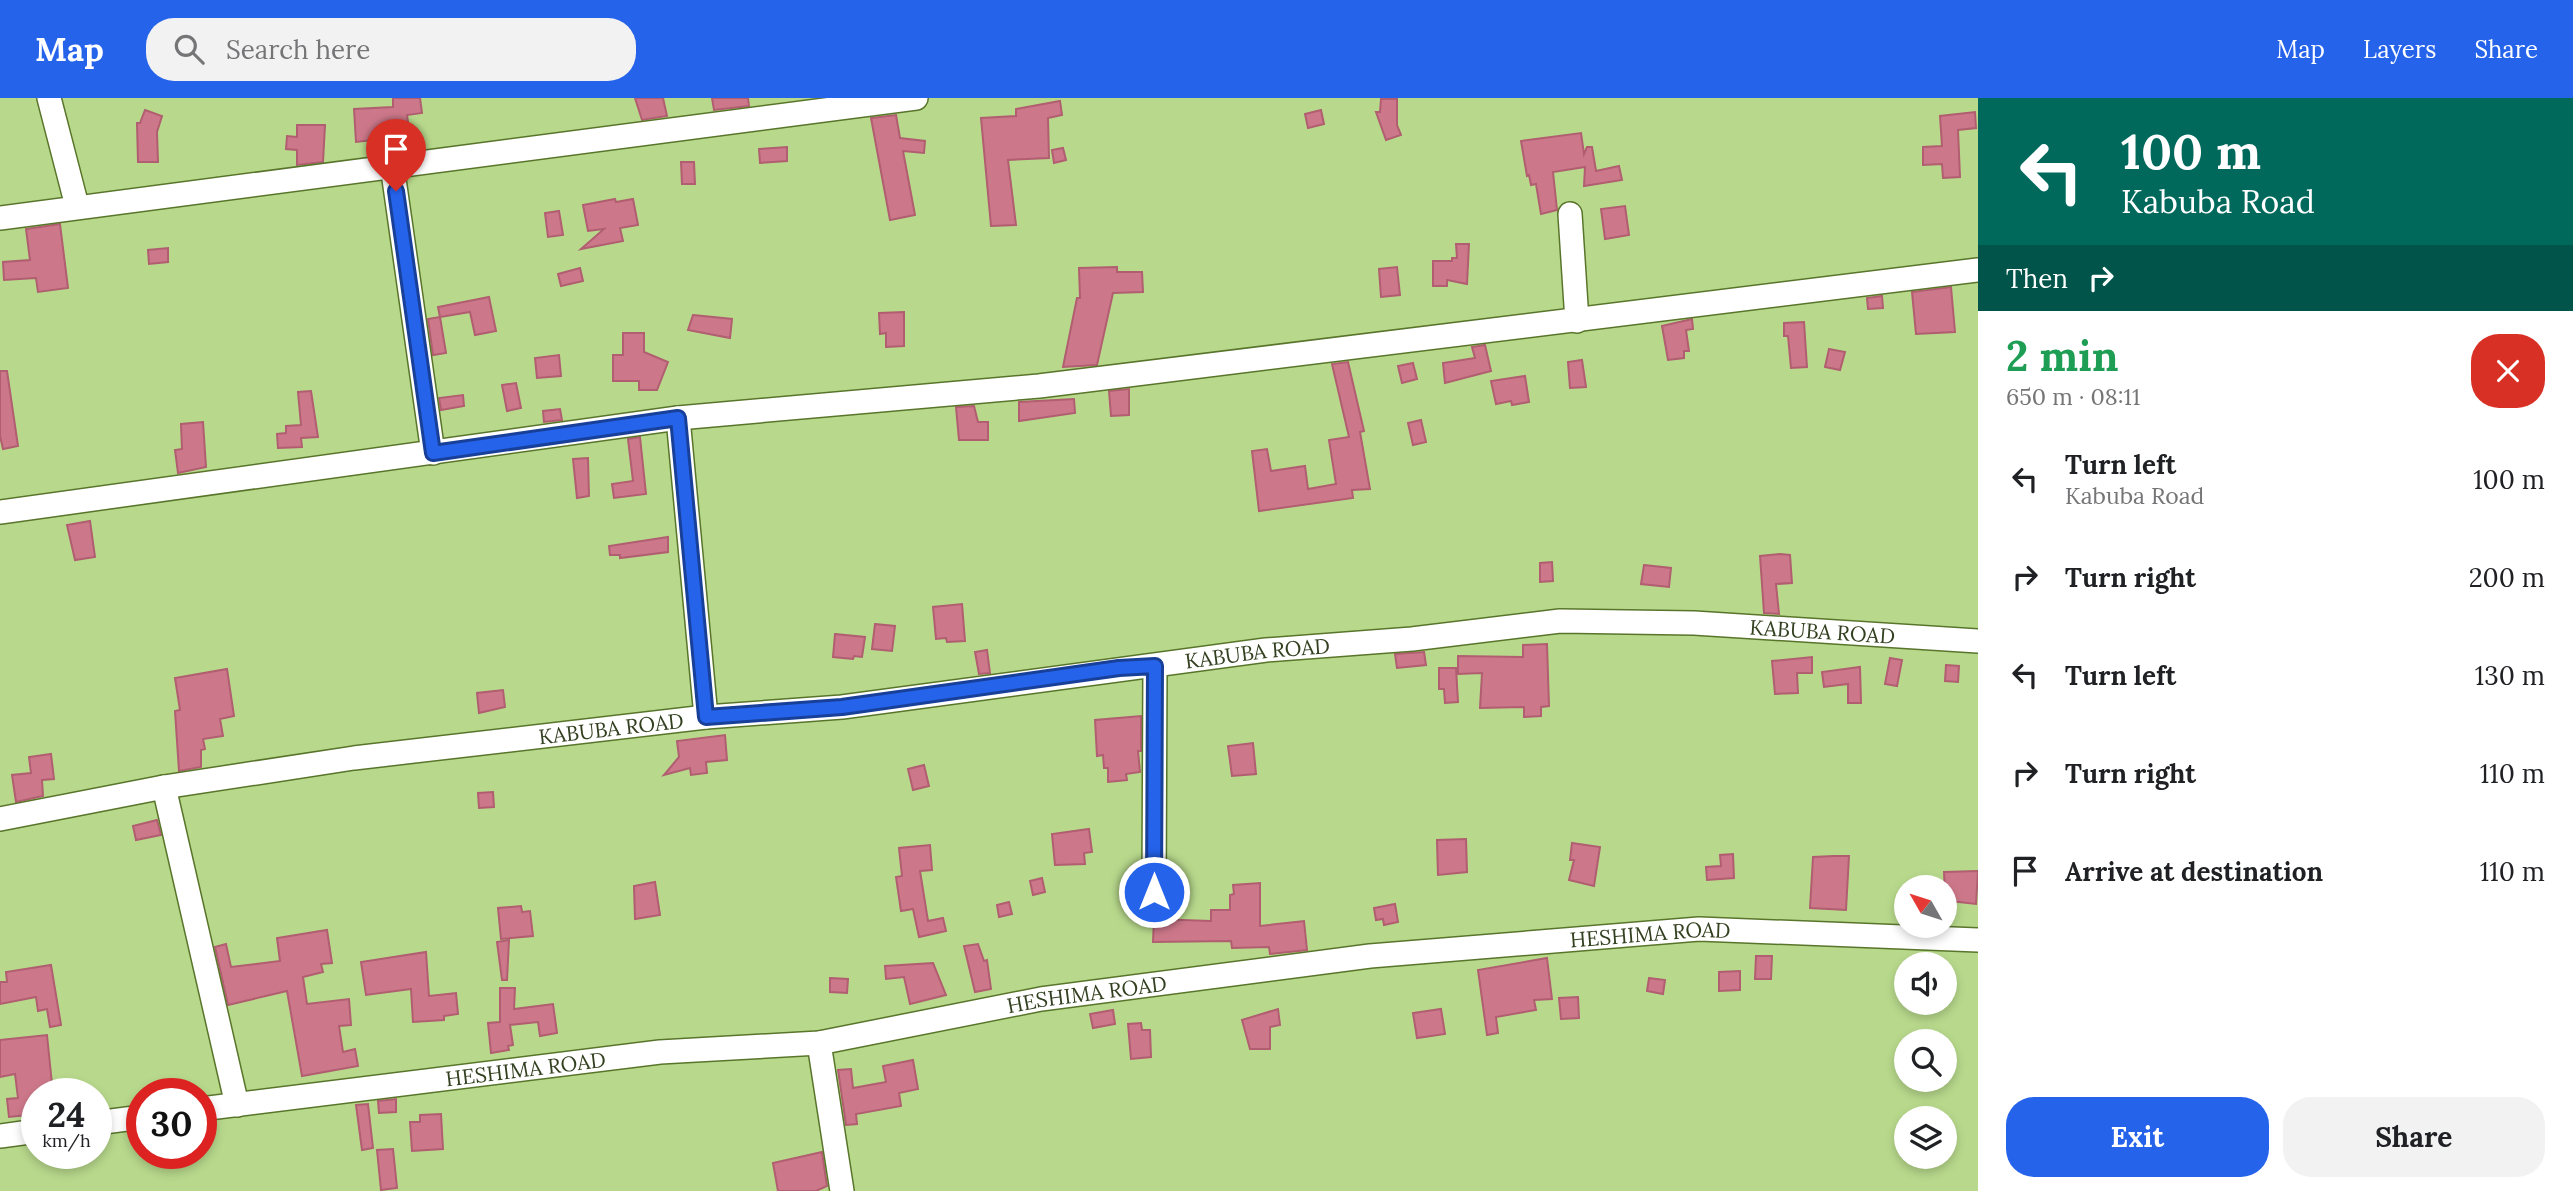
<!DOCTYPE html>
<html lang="en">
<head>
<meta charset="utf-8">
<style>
  :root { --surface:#fff; --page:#f2f2f2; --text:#202124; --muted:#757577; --accent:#2563eb }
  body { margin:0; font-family:Lora,serif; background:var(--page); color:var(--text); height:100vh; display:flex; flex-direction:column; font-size:26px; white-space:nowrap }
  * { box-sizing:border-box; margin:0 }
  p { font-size:23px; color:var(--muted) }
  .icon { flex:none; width:38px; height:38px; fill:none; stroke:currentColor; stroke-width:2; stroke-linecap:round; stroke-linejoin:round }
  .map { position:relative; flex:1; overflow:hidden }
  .details { display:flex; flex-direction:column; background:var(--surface); width:595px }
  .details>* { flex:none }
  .guide { background:#00695c; color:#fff; overflow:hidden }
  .needle { width:46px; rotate:309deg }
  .buttons { position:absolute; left:1894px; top:777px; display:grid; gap:14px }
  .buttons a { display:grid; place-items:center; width:63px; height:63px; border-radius:50%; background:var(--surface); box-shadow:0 4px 10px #0003; font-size:35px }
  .speed { position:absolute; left:21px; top:980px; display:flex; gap:14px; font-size:35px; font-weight:700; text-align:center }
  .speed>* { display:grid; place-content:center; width:91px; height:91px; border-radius:50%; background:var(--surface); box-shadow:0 4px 10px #0003; line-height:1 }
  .speed small { font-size:18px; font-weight:400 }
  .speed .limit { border:10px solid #d22; background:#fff; color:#111 }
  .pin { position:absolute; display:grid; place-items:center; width:60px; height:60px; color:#fff; margin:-72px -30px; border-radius:50% 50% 50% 0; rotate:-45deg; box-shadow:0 0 7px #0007 }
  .pin .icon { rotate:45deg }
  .me { position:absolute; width:77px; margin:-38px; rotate:0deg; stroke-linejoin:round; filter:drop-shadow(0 0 5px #0008) }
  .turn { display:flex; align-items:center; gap:24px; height:147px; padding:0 28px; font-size:32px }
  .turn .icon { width:91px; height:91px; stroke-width:2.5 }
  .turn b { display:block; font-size:49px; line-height:60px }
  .then { display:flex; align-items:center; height:66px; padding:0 28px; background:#0003; gap:14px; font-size:26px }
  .round { display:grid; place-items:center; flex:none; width:74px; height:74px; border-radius:28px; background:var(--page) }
  .head { display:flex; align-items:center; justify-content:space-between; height:119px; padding:0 28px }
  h1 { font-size:42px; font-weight:800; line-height:52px; color:#1e9e55 }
  .primary-button { display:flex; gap:14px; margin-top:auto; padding:14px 28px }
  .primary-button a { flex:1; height:80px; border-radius:28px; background:var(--accent); color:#fff; font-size:28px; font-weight:800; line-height:80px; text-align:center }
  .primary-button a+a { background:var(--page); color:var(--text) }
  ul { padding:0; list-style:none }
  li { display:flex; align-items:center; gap:21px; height:98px; padding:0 28px }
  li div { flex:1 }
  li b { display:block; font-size:26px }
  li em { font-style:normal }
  header { display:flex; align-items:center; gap:42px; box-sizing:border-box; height:98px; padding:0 35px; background:var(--accent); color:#fff }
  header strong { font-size:33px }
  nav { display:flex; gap:38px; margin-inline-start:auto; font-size:24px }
  .search { width:490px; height:63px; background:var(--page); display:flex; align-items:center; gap:18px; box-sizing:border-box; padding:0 24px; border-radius:28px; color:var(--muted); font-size:26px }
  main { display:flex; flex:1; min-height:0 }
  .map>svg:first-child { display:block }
  .building { fill:#cd788a; stroke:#b05e70; stroke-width:2 }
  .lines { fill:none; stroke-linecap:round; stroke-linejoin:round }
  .minor-casing { stroke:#59752b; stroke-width:26 }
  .minor { stroke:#fff; stroke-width:23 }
  .route-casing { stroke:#184099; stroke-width:18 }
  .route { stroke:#2563eb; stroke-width:12 }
  .labels { text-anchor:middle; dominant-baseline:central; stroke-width:5; stroke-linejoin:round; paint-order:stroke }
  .street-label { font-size:21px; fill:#334020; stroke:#b8d98c }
</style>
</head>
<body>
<header>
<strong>Map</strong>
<div class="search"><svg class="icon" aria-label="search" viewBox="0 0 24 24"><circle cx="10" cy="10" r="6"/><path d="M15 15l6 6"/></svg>Search here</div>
<nav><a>Map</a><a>Layers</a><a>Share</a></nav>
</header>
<main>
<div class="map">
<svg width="1978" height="1093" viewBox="0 0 1978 1093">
  <rect width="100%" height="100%" fill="#b8d98c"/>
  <g class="building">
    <polygon points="393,0 420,0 422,15 407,17 410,38 356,44 354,11 393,9"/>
    <polygon points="635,0 663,0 667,18 642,22"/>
    <polygon points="712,0 748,0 749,8 714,12"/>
    <polygon points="1381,1 1397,1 1397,27 1401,37 1386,42 1376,14 1380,14"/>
    <polygon points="1060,3 1062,17 1048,20 1049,60 1008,62 1016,127 991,128 981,20 1016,18 1016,11"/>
    <polygon points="145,12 162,18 157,34 158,64 138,64 137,25 140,25"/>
    <polygon points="1321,12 1324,26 1308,30 1305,16"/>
    <polygon points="1975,14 1976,30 1958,32 1960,79 1943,80 1942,66 1923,67 1923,49 1942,48 1940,18"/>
    <polygon points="896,17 900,40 925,43 924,55 903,53 915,117 890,122 871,20"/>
    <polygon points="297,27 325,27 323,64 297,67 297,52 286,51 287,38 297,39"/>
    <polygon points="1581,35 1584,56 1587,49 1592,49 1596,73 1619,68 1622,82 1584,88 1585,69 1553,74 1557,112 1541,116 1536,86 1531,87 1529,77 1527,78 1521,43"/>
    <polygon points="787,49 787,63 760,65 759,51"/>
    <polygon points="1063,50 1066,62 1054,65 1052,52"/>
    <polygon points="681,64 694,64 695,86 682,86"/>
    <polygon points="615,101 616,104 633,101 638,127 620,130 623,143 581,151 604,131 588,133 583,107"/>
    <polygon points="1625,108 1629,137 1605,141 1601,111"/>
    <polygon points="559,113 563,137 548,139 545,115"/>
    <polygon points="60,126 68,190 38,194 36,180 4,182 3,164 30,162 26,131"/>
    <polygon points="1456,146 1469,146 1467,186 1447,182 1447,188 1433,188 1433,163 1452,163 1452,160 1457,160"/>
    <polygon points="168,150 168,164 149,166 148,152"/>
    <polygon points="1117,169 1117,174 1142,174 1143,194 1113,195 1097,267 1063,269 1077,200 1080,200 1079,170"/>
    <polygon points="1397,169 1400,197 1381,199 1379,171"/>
    <polygon points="580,170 583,183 561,188 558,176"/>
    <polygon points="1951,189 1955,234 1916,236 1912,194"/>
    <polygon points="1882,198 1883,210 1868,211 1867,200"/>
    <polygon points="489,199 496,233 475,237 470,214 440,219 446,255 433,257 428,221 440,219 438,209"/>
    <polygon points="904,214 904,248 886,249 886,235 880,236 879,215"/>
    <polygon points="693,217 732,221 730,240 688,232"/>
    <polygon points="1692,221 1693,231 1686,232 1689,253 1684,253 1684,260 1668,262 1662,228"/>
    <polygon points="1804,224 1807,269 1791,270 1788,238 1784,238 1784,225"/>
    <polygon points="623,235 644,235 644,254 668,264 657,292 639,292 639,283 613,283 613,257 623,257"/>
    <polygon points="1485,247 1491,273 1445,285 1443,265 1475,260 1472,249"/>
    <polygon points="1829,251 1845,254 1840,272 1825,269"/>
    <polygon points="559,257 561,278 537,280 535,260"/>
    <polygon points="1582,262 1586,289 1570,290 1568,264"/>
    <polygon points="1348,264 1364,333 1360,334 1370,391 1352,392 1353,400 1259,413 1252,353 1267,351 1271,373 1305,368 1308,391 1336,386 1329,342 1349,339 1332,266"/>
    <polygon points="1413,265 1417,281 1402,285 1398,268"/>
    <polygon points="0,273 7,273 18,348 3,351 0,338"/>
    <polygon points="1525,278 1529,304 1512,307 1511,303 1496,306 1491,283"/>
    <polygon points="516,285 521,310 507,313 502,287"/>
    <polygon points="1129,291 1129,317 1111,318 1109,293"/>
    <polygon points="311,293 318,339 301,340 302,349 278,350 277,336 286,335 286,328 301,327 298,294"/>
    <polygon points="463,297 464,308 441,312 439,300"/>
    <polygon points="1074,301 1075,315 1019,323 1019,304"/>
    <polygon points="974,308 978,324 988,324 988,342 959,342 956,309"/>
    <polygon points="560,311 562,322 544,324 543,313"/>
    <polygon points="1421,322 1426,344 1413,347 1408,325"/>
    <polygon points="203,324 206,369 178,375 175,352 182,351 181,326"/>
    <polygon points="640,339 646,396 614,400 612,386 633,383 628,341"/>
    <polygon points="588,360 589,398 577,400 573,361"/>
    <polygon points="90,423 95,459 75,462 67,427"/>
    <polygon points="668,439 668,454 620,460 620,457 610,457 609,448"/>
    <polygon points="1780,456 1790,457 1792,485 1776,486 1779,516 1764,515 1760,458"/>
    <polygon points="1552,464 1553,483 1540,484 1540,465"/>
    <polygon points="1644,467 1671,470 1669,489 1641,486"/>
    <polygon points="962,506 965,543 947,544 946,540 936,541 933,509"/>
    <polygon points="875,526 895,528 892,553 872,551"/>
    <polygon points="835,536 865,539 862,559 854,558 853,561 833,559"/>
    <polygon points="1547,546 1549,608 1541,609 1541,618 1524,619 1524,609 1480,610 1482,575 1458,576 1458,558 1523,559 1523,547"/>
    <polygon points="987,552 990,575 979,576 975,554"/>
    <polygon points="1424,554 1426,567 1397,570 1395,556"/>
    <polygon points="1812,559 1812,575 1797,575 1798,595 1775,596 1772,563"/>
    <polygon points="1890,560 1902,562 1897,588 1885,586"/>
    <polygon points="1946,567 1959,568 1958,584 1945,583"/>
    <polygon points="1860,569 1861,605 1848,605 1848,586 1824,589 1822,574"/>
    <polygon points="1439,570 1456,570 1458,604 1445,605 1444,591 1439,591"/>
    <polygon points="227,571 234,618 220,621 223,638 203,641 205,651 201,652 201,669 179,673 175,613 180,612 175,580"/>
    <polygon points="503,592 505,609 479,615 477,595"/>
    <polygon points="1141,618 1141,653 1138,653 1140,674 1126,676 1127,682 1108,684 1108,670 1104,670 1103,657 1097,658 1095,622"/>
    <polygon points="725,637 727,662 706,664 707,675 691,677 690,670 664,677 679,659 677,643"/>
    <polygon points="1253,645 1256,676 1232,678 1228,648"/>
    <polygon points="51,656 54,681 42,682 43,698 16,704 12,677 31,675 29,659"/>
    <polygon points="924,667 929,688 913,692 908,671"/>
    <polygon points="493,694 494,709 479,710 478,695"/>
    <polygon points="157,722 161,737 136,742 133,728"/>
    <polygon points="1089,731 1092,754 1084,755 1085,766 1055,767 1052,736"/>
    <polygon points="1466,741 1467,774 1438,777 1437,742"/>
    <polygon points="1572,745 1600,749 1594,788 1569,782 1574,762 1570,762"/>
    <polygon points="930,747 932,772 920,773 928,823 943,820 946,833 919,839 913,811 901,813 896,779 902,778 899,750"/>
    <polygon points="1733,756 1734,780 1707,782 1706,769 1721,768 1720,757"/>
    <polygon points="1834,758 1849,758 1846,812 1810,810 1813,759"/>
    <polygon points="1978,773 1976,806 1950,803 1949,796 1945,796 1944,774"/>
    <polygon points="1042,780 1045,794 1033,797 1030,783"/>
    <polygon points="655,784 660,817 635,821 634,788"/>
    <polygon points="1260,785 1260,828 1304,823 1307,852 1270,856 1269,849 1232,850 1231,843 1153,844 1154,821 1211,823 1211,812 1230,812 1230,797 1234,796 1233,787"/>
    <polygon points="1009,804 1012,816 999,819 997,807"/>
    <polygon points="1395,806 1398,824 1384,827 1383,821 1376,822 1374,810"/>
    <polygon points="521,808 522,814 530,813 533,838 501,841 498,810"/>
    <polygon points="327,832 332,865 321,866 323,874 303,879 307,906 349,901 351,927 339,928 343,954 355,951 358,968 302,978 287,893 228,907 215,849 226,846 231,869 280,863 277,840"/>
    <polygon points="509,842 507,882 502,882 497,844"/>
    <polygon points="978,846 984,863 987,862 991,891 975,894 964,848"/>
    <polygon points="426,854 429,898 456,895 458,916 444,918 444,922 413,924 411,891 366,897 361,864"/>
    <polygon points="1756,858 1772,858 1771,881 1755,881"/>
    <polygon points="1547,860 1552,901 1534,902 1536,912 1496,919 1498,935 1487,937 1478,872"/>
    <polygon points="933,865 946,897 910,906 904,879 886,881 885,868"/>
    <polygon points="51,867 61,927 50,929 47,911 38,913 36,899 0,906 0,884 7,884 6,874"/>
    <polygon points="1740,873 1740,892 1719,893 1719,874"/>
    <polygon points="830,880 848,881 847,895 830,894"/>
    <polygon points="1649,880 1665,882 1663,896 1647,893"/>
    <polygon points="500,890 515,890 514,911 553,906 557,935 540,938 538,924 510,927 513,947 508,948 509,952 491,955 488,925 500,924"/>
    <polygon points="1578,899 1579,920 1561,921 1559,900"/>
    <polygon points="1278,911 1280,927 1270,929 1270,951 1250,951 1242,922"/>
    <polygon points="1441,911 1445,936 1417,940 1413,915"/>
    <polygon points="1113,912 1115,926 1093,930 1090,916"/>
    <polygon points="1141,925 1142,932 1150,932 1151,959 1131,961 1128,926"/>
    <polygon points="47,937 53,996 37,996 37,1016 9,1019 7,1001 18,1000 15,976 0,979 0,942"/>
    <polygon points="913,962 918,991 899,995 901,1008 856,1016 857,1026 846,1027 838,972 851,971 853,990 886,984 883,968"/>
    <polygon points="396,1001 396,1014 379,1015 378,1003"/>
    <polygon points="368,1006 373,1050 362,1052 356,1007"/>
    <polygon points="441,1016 443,1051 412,1053 410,1024 420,1024 420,1017"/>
    <polygon points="393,1051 397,1090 381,1092 377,1052"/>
    <polygon points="822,1054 827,1088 816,1093 778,1093 773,1065"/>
  </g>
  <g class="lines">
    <g class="minor-casing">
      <g id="minor">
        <polyline points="49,0 77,108"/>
        <polyline points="392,67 433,355"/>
        <polyline points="1570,116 1577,223"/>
        <polyline points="0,120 916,0"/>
        <polyline points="678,320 706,619"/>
        <polyline points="0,414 678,320 1039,288 1978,172"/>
        <polyline points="164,689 237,1007"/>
        <path id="s1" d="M0 721 164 689 354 660 706 619 842 609 1266 552 1412 541 1560 523 1694 525 1978 543"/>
        <polyline points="1154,794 1155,568"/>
        <polyline points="819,945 842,1093"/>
        <path id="s2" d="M201 1011 660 954 819 945 1041 901 1370 858 1699 831 1978 842"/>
        <polyline points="96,1025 142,1019"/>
        <polyline points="0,1038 37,1033"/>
      </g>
    </g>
    <use href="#minor" class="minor"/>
  </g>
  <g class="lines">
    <g class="route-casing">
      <polyline id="route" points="396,93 433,355 678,320 706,619 842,609 1119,570 1155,568 1154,794"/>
    </g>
    <use href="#route" class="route"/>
  </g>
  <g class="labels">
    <g class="street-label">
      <text stroke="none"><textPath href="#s1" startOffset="1836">KABUBA ROAD</textPath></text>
      <text stroke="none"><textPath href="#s1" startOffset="1269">KABUBA ROAD</textPath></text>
      <text stroke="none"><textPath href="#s1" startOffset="618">KABUBA ROAD</textPath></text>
      <text stroke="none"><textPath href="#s2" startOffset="1461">HESHIMA ROAD</textPath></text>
      <text stroke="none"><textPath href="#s2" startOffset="894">HESHIMA ROAD</textPath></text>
      <text stroke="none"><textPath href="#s2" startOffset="327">HESHIMA ROAD</textPath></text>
    </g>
  </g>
</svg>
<div class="buttons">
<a><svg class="needle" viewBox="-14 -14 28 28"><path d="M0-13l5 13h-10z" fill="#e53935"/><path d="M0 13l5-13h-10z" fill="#757577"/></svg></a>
<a><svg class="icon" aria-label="sound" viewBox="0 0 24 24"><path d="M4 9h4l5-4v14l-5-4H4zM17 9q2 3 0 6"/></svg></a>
<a><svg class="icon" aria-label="search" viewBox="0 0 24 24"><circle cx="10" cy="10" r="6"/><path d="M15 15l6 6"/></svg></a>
<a><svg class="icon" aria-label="layers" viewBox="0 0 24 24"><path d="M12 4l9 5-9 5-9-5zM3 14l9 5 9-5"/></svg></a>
</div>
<div class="speed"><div>24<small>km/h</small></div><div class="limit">30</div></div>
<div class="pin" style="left:396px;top:93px;background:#d93025"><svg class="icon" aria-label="arrive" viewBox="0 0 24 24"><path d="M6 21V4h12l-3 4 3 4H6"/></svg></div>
<svg class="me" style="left:1154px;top:794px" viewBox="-20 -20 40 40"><circle r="17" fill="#2563eb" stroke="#fff" stroke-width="3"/><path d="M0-11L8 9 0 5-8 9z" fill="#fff"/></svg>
</div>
<section class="details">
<div class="guide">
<div class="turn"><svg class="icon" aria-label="left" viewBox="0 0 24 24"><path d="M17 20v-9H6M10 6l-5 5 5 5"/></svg><div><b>100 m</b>Kabuba Road</div></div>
<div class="then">Then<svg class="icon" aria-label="right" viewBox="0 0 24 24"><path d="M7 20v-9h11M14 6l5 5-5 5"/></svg></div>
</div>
<div class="head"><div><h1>2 min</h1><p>650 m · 08:11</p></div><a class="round" style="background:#d93025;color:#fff"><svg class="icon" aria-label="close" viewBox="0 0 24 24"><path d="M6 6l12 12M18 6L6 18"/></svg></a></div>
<ul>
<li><svg class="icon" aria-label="left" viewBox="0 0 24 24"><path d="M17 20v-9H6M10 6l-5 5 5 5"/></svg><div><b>Turn left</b><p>Kabuba Road</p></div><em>100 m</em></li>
<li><svg class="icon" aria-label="right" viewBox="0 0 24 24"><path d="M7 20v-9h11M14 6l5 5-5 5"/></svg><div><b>Turn right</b></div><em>200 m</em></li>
<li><svg class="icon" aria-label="left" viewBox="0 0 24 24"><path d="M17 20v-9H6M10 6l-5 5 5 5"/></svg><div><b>Turn left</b></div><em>130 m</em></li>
<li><svg class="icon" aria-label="right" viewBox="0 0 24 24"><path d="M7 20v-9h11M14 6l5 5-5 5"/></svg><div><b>Turn right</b></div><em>110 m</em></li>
<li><svg class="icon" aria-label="arrive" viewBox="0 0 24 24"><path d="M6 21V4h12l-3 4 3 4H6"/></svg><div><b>Arrive at destination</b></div><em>110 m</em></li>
</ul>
<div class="primary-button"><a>Exit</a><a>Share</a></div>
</section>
</main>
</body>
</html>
